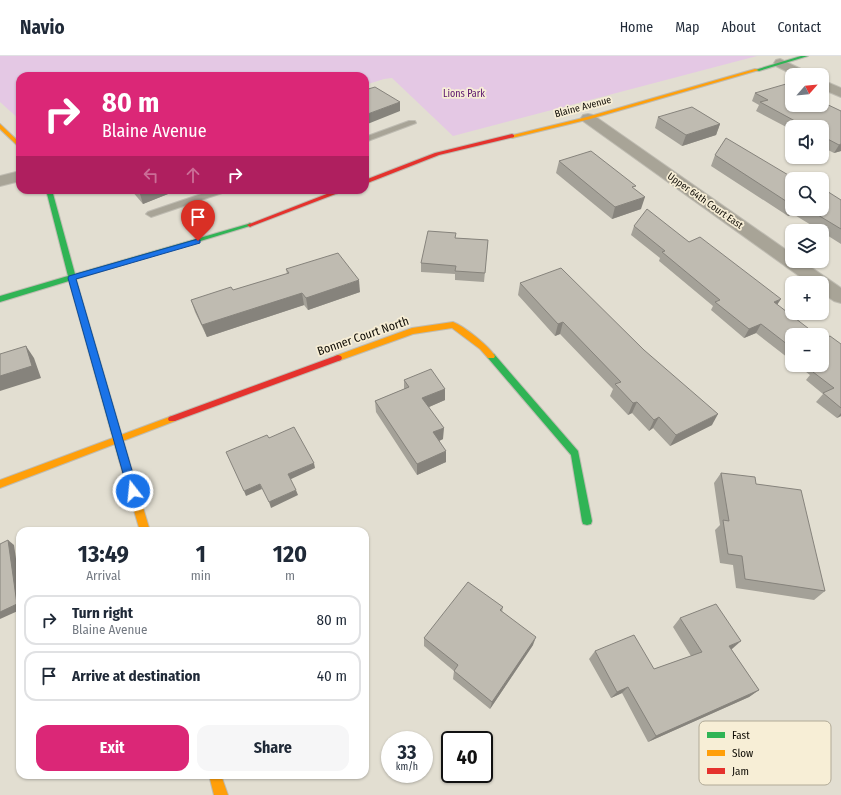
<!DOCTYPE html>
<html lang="en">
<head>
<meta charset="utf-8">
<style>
  :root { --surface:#fff; --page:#f6f6f7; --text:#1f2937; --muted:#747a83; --line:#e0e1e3; --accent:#db2777 }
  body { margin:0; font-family:"Fira Sans Condensed",sans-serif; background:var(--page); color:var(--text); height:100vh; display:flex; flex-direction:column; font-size:15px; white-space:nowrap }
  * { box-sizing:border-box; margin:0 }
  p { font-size:13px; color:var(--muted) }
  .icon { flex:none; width:22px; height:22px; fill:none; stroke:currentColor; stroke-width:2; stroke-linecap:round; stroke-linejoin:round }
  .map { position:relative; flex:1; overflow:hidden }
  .details { position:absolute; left:16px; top:471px; width:353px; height:252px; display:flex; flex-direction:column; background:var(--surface); border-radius:12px; box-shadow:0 1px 3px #0004 }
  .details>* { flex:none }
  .hud { position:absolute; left:16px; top:16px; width:353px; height:122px; border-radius:12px; box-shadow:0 1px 3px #0004; background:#db2777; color:#fff; overflow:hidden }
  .needle { width:26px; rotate:63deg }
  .fabs { position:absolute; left:785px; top:12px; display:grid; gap:8px }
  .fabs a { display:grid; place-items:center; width:44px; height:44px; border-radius:8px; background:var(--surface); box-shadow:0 1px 3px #0004; font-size:20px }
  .speed { position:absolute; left:381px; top:675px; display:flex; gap:8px; font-size:20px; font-weight:700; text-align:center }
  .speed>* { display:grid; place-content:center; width:52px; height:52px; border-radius:50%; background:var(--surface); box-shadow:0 1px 3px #0004; line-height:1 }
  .speed small { font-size:10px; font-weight:400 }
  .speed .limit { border:2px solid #111; border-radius:6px; background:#fff; color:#111 }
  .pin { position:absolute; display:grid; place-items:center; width:34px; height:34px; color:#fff; margin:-41px -17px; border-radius:50% 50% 50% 0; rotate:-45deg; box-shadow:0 0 4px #0007 }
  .pin .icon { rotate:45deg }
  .me { position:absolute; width:44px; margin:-22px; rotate:344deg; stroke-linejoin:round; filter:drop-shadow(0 0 3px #0008) }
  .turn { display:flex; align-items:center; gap:14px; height:84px; padding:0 20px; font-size:18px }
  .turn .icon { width:52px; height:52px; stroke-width:2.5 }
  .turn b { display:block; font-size:28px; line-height:34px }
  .lanes { display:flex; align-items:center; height:38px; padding:0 20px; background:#0003; justify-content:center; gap:20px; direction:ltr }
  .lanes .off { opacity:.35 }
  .eta { display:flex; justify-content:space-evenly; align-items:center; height:68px; text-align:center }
  .eta b { font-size:24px; font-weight:700; line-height:28px }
  .primary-button { display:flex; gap:8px; margin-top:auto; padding:8px 20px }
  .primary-button a { flex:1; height:46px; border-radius:12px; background:var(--accent); color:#fff; font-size:16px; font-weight:700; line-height:46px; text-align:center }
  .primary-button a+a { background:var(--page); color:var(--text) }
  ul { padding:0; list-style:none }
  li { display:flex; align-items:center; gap:12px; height:50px; margin:0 8px 6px; padding:0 12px; border:2px solid var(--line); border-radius:12px }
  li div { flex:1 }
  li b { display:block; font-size:15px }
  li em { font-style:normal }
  header { display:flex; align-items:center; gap:24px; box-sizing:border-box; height:56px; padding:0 20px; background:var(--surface); border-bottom:1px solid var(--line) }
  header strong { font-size:19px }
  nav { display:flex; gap:22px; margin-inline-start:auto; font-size:14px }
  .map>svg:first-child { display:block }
  .green { fill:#e4c8e4 }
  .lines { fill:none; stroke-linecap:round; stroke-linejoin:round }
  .lane-casing { stroke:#bfbcb2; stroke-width:2 }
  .street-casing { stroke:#bfbcb2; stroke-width:2 }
  .fast-casing { stroke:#bfbcb2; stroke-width:2 }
  .slow-casing { stroke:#bfbcb2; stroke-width:2 }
  .jam-casing { stroke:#bfbcb2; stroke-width:2 }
  .lane { fill:#a8a497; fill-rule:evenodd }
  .street { fill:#a8a497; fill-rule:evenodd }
  .fast { fill:#30b455; fill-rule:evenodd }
  .slow { fill:#ff9f0a; fill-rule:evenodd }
  .jam { fill:#e5322d; fill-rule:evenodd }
  .wall { fill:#a4a198 }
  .shaded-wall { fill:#86837c }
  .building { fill:#bfbbb1; stroke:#86837c }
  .route { fill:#1a73e8; stroke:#114b97 }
  .labels { text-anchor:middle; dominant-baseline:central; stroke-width:3.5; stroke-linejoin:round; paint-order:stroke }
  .far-park-label { font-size:10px; fill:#59116c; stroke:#f7eed6 }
  .far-street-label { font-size:10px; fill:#0f0c05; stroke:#f7eed6 }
  .street-label { font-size:12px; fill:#0f0c05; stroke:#f7eed6 }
  .key { fill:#f7eed6; stroke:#b1aa97; stroke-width:1 }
  .key-label { font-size:11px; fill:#0f0c05 }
</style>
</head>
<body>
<header>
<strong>Navio</strong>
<nav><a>Home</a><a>Map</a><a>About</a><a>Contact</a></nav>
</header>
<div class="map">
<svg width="841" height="739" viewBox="0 0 841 739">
  <rect width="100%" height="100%" fill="#e2ded1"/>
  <polygon class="green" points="0,0 757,0 453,80 392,22 384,23 365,29 365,20 20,20 20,64 0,46"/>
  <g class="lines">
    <g class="lane-casing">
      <g id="lane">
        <polygon points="409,65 415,65 416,67 365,86 365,81"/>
        <polygon points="213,134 227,134 225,136 154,160 151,161 146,158 148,156"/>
      </g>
    </g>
    <g class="street-casing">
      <g id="street">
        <polygon points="780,3 807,16 809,19 794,19 776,10 774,7 776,4"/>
        <polygon points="822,24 841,32 841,41 822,33"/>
        <polygon points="588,58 593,59 792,198 792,205 802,205 841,232 841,247 834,245 822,237 822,227 809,227 583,65 581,62 583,59"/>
        <polygon points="20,115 20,125 0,130 0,120"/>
      </g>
    </g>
    <g class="fast-casing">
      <g id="fast">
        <polygon points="801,0 808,0 759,15 755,14"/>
        <polygon points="46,134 52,134 75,218 248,168 250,167 253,169 76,223 129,404 127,407 124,408 121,407 119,404 69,225 0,246 0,240 68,220"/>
        <polygon points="491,297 494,298 578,395 592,465 591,468 587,469 583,468 582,465 571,399 488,302 487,300 488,298"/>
      </g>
    </g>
    <g class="slow-casing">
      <g id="slow">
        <polygon points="755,13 759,14 590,63 512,82 509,80 587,61"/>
        <polygon points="0,68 20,87 20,92 0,73"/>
        <path d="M453 266C464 270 489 290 495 300L494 302H488L480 293 452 272 413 278 341 304 338 305 334 302 335 300 412 272Z"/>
        <polygon points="172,360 175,361 176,363 175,365 0,432 0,424"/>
        <polygon points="124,400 127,401 129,404 150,475 140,475 119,404 121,401"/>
        <polygon points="209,719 221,719 228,739 214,739"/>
      </g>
    </g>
    <g class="jam-casing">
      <g id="jam">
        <polygon points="512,78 514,79 514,81 439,99 365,128 365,124 435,97"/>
        <polygon points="337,134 346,134 252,170 250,171 247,169"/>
        <polygon points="338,299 341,300 342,302 341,304 175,365 169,365 168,363 169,361"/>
      </g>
    </g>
    <use href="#lane" class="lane"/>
    <use href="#street" class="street"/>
    <use href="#fast" class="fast"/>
    <use href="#slow" class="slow"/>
    <use href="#jam" class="jam"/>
  </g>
  <g class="wall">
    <polygon points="755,37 841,55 841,95 834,97 822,91 822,71 792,71 792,74 756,55 759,49 752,45"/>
    <polygon points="658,61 720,68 716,79 682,90 655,72"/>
    <polygon points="715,99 792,123 792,153 822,153 841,144 841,188 822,176 822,175 821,175 793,158 788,160 711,110"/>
    <polygon points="559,105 635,134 641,153 612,163 556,117"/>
    <polygon points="131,134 178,134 143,148"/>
    <polygon points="634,170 689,186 777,249 792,279 792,305 756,277 744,282 711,254 713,250 659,205 660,202 631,179"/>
    <polygon points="455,182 488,184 484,226 455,224 455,218 421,216 421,207"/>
    <polygon points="286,213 360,236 308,254 304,249 207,281 195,256 191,244 233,234 287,218"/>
    <polygon points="520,227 712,369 670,390 653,372 649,375 632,357 628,359 610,340 613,333 560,278 555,280 518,239"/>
    <polygon points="841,288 841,360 837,362 816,346 823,338 806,324 810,319 797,309 822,309"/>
    <polygon points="404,324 445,333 445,344 429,351 443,383 439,385 446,406 417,419 376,356 375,345 404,333"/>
    <polygon points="721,417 756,428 825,535 814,544 736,532 733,509 720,507 715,474 720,469 714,427"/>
    <polygon points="503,551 502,556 533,589 490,653 453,623 454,615 424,590 424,582"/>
    <polygon points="680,562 732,593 731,593 759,634 749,641 648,686 622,637 611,642 589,603 595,595 654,613 691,600 673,571"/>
  </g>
  <g class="shaded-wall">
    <polygon points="400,46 400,55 365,69 365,59"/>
    <polygon points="720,68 716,79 682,90 686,79"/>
    <polygon points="841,88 841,95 834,97 839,89"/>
    <polygon points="150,134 178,134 143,148 140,138"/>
    <polygon points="645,141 641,153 612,163 615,151"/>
    <polygon points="792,151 792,153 796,153 793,158 788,160"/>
    <polygon points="359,224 360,236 308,254 306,242"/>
    <polygon points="302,237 304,249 207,281 202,269"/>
    <polygon points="781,243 775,252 774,246"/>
    <polygon points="563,266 560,278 555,280 558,268"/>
    <polygon points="761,268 756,277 744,282 749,273"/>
    <polygon points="26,290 34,302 41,322 0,335 0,320"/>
    <polygon points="445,333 445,344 422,354 422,342"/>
    <polygon points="637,346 632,357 628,359 633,347"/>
    <polygon points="841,357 841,360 837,362"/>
    <polygon points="718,358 712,369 670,390 676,379"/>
    <polygon points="659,361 653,372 649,375 654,364"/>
    <polygon points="444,372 443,383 432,388 433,376"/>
    <polygon points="446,395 446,406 417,419 417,408"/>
    <polygon points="314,407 315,412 289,424 288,418"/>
    <polygon points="260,428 262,433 246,440 244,435"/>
    <polygon points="296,434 298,439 271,452 269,446"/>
    <polygon points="8,484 14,489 20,530 20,554 0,563 0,556"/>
    <polygon points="536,581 533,589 490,653 492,646"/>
    <polygon points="741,585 732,593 720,598 729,590"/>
    <polygon points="628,631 622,637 611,642 617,636"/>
    <polygon points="759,634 749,641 648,686 656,680"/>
  </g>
  <g class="building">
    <polygon points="786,28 792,31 792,49 822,49 822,46 841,55 841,88 839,89 822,80 822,71 806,71 760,46 768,44 755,37"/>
    <polygon points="375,31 400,46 365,59 365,34"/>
    <polygon points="692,51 720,68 686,79 658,61"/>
    <polygon points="726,82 795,123 792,123 792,149 715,99"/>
    <polygon points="591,95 636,130 632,131 645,141 615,151 559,105"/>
    <polygon points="822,132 841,144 841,173 808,153 822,153"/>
    <polygon points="136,134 150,134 140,138"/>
    <polygon points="647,153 689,186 700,181 781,243 774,246 817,279 792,279 792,292 761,268 749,273 715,246 720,244 662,196 665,195 634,170"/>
    <polygon points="428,175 456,177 455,182 488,184 485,217 455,215 456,210 421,207"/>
    <polygon points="338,197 359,224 306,242 302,237 202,269 191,244 231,231 233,234 289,217 286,213"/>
    <polygon points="561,212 644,294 718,358 676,379 659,361 654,364 637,346 633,347 615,328 621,326 563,266 558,268 520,227"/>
    <polygon points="830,280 841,288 841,352 823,337 834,332 813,316 819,313 814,309 822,309 822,283"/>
    <polygon points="26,290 32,310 0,320 0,298"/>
    <polygon points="431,313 445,333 422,342 444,372 433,376 446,395 417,408 375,345 409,331 404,324"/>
    <polygon points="294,371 314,407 288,418 296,434 269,446 260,428 244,435 226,396 267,379 269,382"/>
    <polygon points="721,417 755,421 756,428 801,434 825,535 745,523 742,500 728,498 723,464 729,465"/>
    <polygon points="8,484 17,548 0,556 0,488"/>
    <polygon points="468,526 503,551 500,554 536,581 492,646 454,615 458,609 424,582"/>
    <polygon points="716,548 741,585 729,590 759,634 656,680 628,631 617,636 595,595 634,579 654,613 702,596 680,562"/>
  </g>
  <polygon class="route" points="198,183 200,184 200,187 76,223 138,435 137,438 133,439 130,438 128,435 68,222 69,220"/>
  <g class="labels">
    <g class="far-park-label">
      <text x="464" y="38">Lions Park</text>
    </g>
    <g class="far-street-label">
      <text transform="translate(583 51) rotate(-15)">Blaine Avenue</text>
      <text transform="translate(705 145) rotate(35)">Upper 64th Court East</text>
    </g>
    <g class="street-label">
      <text transform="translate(363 280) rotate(-19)">Bonner Court North</text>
    </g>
  </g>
  <rect x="699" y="665" width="132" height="64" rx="6" class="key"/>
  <rect x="707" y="676" width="18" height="6" fill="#30b455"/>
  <rect x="707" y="694" width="18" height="6" fill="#ff9f0a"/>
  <rect x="707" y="712" width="18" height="6" fill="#e5322d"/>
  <g class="key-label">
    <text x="732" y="683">Fast</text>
    <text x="732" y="701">Slow</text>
    <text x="732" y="719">Jam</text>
  </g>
</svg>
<div class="fabs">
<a><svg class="needle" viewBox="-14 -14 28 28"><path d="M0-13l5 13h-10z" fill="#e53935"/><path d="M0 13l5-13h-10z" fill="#747a83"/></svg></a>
<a><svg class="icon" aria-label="sound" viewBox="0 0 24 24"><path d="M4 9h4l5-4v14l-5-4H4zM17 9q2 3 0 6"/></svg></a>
<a><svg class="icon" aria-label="search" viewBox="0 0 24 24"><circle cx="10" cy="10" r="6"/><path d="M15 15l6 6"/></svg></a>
<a><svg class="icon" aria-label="layers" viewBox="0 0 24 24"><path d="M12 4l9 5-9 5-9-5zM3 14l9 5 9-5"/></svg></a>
<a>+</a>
<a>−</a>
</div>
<div class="speed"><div>33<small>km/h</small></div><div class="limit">40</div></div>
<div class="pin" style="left:198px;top:185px;background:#d93025"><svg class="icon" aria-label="arrive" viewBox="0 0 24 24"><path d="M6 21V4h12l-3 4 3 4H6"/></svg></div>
<svg class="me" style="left:133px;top:435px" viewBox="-20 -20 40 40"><circle r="17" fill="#1a73e8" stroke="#fff" stroke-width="3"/><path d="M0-11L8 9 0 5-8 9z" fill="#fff"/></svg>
<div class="hud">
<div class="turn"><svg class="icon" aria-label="right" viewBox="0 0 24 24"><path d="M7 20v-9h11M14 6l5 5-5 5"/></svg><div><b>80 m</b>Blaine Avenue</div></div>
<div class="lanes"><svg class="icon off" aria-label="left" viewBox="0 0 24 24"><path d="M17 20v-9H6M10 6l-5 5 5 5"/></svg><svg class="icon off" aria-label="ahead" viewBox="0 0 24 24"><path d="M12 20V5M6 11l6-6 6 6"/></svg><svg class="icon" aria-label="right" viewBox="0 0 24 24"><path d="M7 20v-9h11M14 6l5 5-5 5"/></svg></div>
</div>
<section class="details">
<div class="eta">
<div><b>13:49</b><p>Arrival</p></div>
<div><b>1</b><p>min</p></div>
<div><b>120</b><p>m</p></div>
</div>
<ul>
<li><svg class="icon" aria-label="right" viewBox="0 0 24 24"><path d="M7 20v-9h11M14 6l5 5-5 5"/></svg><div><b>Turn right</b><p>Blaine Avenue</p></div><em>80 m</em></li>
<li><svg class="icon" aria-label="arrive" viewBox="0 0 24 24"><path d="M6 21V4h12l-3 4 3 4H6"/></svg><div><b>Arrive at destination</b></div><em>40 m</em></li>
</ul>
<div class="primary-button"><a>Exit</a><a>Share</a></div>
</section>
</div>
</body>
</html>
